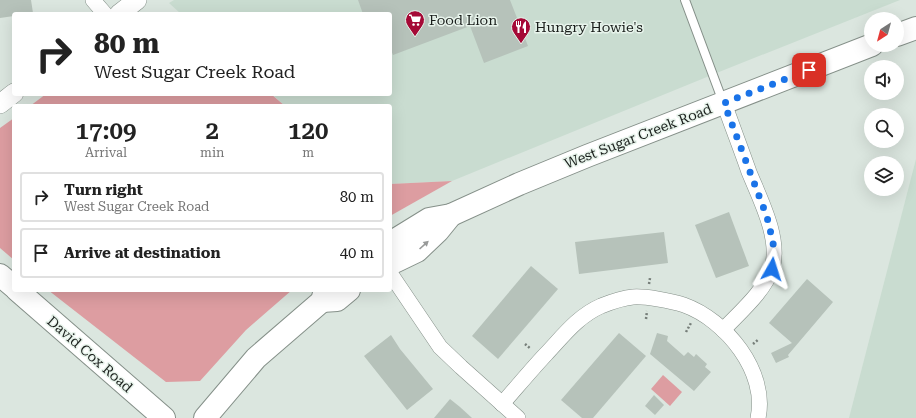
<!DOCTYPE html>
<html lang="en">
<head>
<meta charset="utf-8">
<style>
  :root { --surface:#fff; --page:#f2f2f2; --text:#222; --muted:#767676; --line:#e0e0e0 }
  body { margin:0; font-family:"Roboto Serif",serif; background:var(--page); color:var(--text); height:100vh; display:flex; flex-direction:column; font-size:15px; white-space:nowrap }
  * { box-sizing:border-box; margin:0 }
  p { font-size:13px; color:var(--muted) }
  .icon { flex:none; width:22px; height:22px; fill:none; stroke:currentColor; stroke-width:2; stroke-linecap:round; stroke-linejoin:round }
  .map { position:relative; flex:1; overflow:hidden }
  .panel { position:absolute; left:12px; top:104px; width:380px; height:188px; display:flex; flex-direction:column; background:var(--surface); border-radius:4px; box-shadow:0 4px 16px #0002 }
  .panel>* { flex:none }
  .guide { position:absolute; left:12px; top:12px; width:380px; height:84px; border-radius:4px; box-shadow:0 4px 16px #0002; background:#fff; color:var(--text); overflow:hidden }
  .needle { width:26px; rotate:216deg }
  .fabs { position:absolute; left:864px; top:12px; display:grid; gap:8px }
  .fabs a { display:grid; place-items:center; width:40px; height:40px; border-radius:50%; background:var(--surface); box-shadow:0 4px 16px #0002; font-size:20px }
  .pin { position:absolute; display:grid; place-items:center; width:34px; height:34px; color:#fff; margin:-17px; border-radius:8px; box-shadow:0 2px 6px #0006 }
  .me { position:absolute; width:44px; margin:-22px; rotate:6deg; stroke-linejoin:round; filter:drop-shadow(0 0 3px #0008) }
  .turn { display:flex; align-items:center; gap:14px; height:84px; padding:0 16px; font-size:18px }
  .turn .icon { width:52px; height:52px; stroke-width:2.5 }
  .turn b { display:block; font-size:28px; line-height:34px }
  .eta { display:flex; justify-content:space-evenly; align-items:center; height:68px; text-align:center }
  .eta b { font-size:24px; font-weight:600; line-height:28px }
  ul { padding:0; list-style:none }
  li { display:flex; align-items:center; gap:12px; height:50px; margin:0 8px 6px; padding:0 8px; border:2px solid var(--line); border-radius:4px }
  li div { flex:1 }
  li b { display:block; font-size:15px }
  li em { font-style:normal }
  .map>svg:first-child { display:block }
  .built { fill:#c9dcd0 }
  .green { fill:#dd9da1 }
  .building { fill:#b6c2ba }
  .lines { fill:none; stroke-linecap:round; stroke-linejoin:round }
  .service-casing { stroke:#859089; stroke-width:10 }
  .minor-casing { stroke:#859089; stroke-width:16 }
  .tertiary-casing { stroke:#859089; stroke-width:20 }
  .secondary-casing { stroke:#859089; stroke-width:24 }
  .path { stroke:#767e79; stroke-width:2.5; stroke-dasharray:2 2; stroke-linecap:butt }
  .service { stroke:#fff; stroke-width:8 }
  .minor { stroke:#fff; stroke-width:15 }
  .tertiary { stroke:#fff; stroke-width:19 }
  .secondary { stroke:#fff; stroke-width:22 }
  .oneway { fill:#989a99 }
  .route { stroke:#1a73e8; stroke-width:7; stroke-dasharray:0 12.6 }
  .labels { text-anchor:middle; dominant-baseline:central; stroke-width:3; stroke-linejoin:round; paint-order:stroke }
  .poi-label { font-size:14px; fill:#1a1f1c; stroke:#e8f4ec; text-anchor:start }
  .street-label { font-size:14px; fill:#1a1f1c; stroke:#e8f4ec }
</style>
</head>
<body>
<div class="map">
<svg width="916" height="418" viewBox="0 0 916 418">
  <rect width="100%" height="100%" fill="#dbe6df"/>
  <g class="built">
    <polygon points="174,0 900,0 724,70 452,181 390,184 390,106 285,106 272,94 390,94 390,14 181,14 169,3"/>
    <polygon points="916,159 916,418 849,418"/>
  </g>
  <g class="green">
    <polygon points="46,94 271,94 285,106 30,106"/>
    <polygon points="14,118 14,260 0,248 0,128"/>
    <polygon points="452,181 390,216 390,184"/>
    <polygon points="48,290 292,290 246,330 200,381 166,382"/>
    <polygon points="663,375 682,392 670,406 651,389"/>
  </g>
  <g class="building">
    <polygon points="0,0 31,0 33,13 14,14 14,16 0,18"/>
    <polygon points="358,0 510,0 528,46 484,63 470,26 393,55 390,48 390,14 363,14"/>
    <polygon points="729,212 749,266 716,278 695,225"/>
    <polygon points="664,232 668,263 579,274 575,242"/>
    <polygon points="531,266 558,289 498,359 472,336"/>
    <polygon points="807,279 833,302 788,355 789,357 776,363 771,353 792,343 769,323"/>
    <polygon points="619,333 646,356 593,418 582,418 561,400"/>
    <polygon points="657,333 668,336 667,341 684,356 688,352 694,357 696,354 707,364 705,367 711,372 694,391 650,354"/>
    <polygon points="391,335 400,349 433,389 407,410 364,356"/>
    <polygon points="654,395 664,405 655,415 645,406"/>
    <polygon points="450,399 460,407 472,418 434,418"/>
  </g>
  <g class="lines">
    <g class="service-casing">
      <polyline id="service" points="685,0 723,102"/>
    </g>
    <g class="minor-casing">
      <g id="minor">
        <polyline points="93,0 105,14"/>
        <polyline points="390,273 440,347 461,367 518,418"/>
        <path d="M723 330C739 313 765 291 772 268 781 239 760 199 749 172 741 149 732 126 724 103"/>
        <path d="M502 404C517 387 531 370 546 354 563 336 578 316 601 306 611 302 622 298 633 297 645 296 672 301 684 305 726 320 768 372 758 418"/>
      </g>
    </g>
    <g class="tertiary-casing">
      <g id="tertiary">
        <polyline points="119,14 137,0"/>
        <polyline points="0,104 14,93"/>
      </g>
    </g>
    <g class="secondary-casing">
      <g id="secondary">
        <polyline points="897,35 916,28"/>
        <polyline points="390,243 429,219 451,215 519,184 587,156 872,45"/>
        <polyline points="390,264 417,251 438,231 451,215"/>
        <polyline points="0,275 14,287"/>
        <polyline points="17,290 164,418"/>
        <polyline points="322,301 337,300 349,290"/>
        <polyline points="205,418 256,358 322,301 325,290"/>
      </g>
    </g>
    <g class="path">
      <polyline points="649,284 650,278"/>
      <polyline points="646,319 647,311"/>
      <polyline points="686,332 691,323"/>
      <polyline points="525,344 531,349"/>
      <polyline points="753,344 759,339"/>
    </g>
    <use href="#service" class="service"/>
    <use href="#minor" class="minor"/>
    <use href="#tertiary" class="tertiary"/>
    <use href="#secondary" class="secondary"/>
  </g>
  <defs><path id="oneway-solid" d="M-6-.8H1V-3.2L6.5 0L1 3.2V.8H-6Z"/></defs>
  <use class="oneway" href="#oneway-solid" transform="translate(424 245) rotate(-42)"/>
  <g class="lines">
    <polyline class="route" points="772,269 774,255 773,242 767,217 724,103 809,70"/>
  </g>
  <defs>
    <g id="supermarket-pin" transform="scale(1)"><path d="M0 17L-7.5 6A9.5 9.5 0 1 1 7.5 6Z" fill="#a50936" stroke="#e8f4ec"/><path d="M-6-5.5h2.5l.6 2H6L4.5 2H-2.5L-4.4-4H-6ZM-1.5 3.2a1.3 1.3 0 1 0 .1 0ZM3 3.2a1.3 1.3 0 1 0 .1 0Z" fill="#fff"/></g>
    <g id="restaurant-pin" transform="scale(1)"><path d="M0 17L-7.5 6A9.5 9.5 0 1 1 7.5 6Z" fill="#a50936" stroke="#e8f4ec"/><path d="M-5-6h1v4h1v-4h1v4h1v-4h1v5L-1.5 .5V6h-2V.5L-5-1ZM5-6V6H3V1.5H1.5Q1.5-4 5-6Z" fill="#fff"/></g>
  </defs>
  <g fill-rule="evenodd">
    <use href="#supermarket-pin" x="415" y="20"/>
    <use href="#restaurant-pin" x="521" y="27"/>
  </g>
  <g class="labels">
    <g class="poi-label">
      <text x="429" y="20">Food Lion</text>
      <text x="535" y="27">Hungry Howie's</text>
    </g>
    <g class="street-label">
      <text transform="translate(638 136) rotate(-21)">West Sugar Creek Road</text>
      <text transform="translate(90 354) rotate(41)">David Cox Road</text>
    </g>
  </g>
</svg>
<div class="fabs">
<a><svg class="needle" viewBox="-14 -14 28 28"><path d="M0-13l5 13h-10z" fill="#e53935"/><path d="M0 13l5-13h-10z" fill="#767676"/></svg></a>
<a><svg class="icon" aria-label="sound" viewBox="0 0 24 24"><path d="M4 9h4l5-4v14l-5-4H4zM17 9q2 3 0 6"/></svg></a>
<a><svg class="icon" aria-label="search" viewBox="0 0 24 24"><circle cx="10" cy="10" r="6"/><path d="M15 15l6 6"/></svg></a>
<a><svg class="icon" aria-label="layers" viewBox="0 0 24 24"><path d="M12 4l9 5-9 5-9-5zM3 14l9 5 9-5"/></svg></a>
</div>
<div class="pin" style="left:809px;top:70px;background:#d93025"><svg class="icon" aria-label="arrive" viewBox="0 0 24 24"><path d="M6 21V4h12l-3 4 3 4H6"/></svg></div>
<svg class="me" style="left:772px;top:269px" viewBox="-20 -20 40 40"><path d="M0-17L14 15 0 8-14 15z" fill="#1a73e8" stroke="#fff" stroke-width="4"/></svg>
<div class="guide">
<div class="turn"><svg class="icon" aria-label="right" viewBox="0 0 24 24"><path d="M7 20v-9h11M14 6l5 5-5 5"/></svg><div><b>80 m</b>West Sugar Creek Road</div></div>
</div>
<section class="panel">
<div class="eta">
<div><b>17:09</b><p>Arrival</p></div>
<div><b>2</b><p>min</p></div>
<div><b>120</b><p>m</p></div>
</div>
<ul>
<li><svg class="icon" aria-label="right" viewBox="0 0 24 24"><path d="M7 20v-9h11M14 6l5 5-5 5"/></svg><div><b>Turn right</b><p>West Sugar Creek Road</p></div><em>80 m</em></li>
<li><svg class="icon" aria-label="arrive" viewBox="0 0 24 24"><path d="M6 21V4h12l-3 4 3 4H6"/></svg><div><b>Arrive at destination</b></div><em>40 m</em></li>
</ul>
</section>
</div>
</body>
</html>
